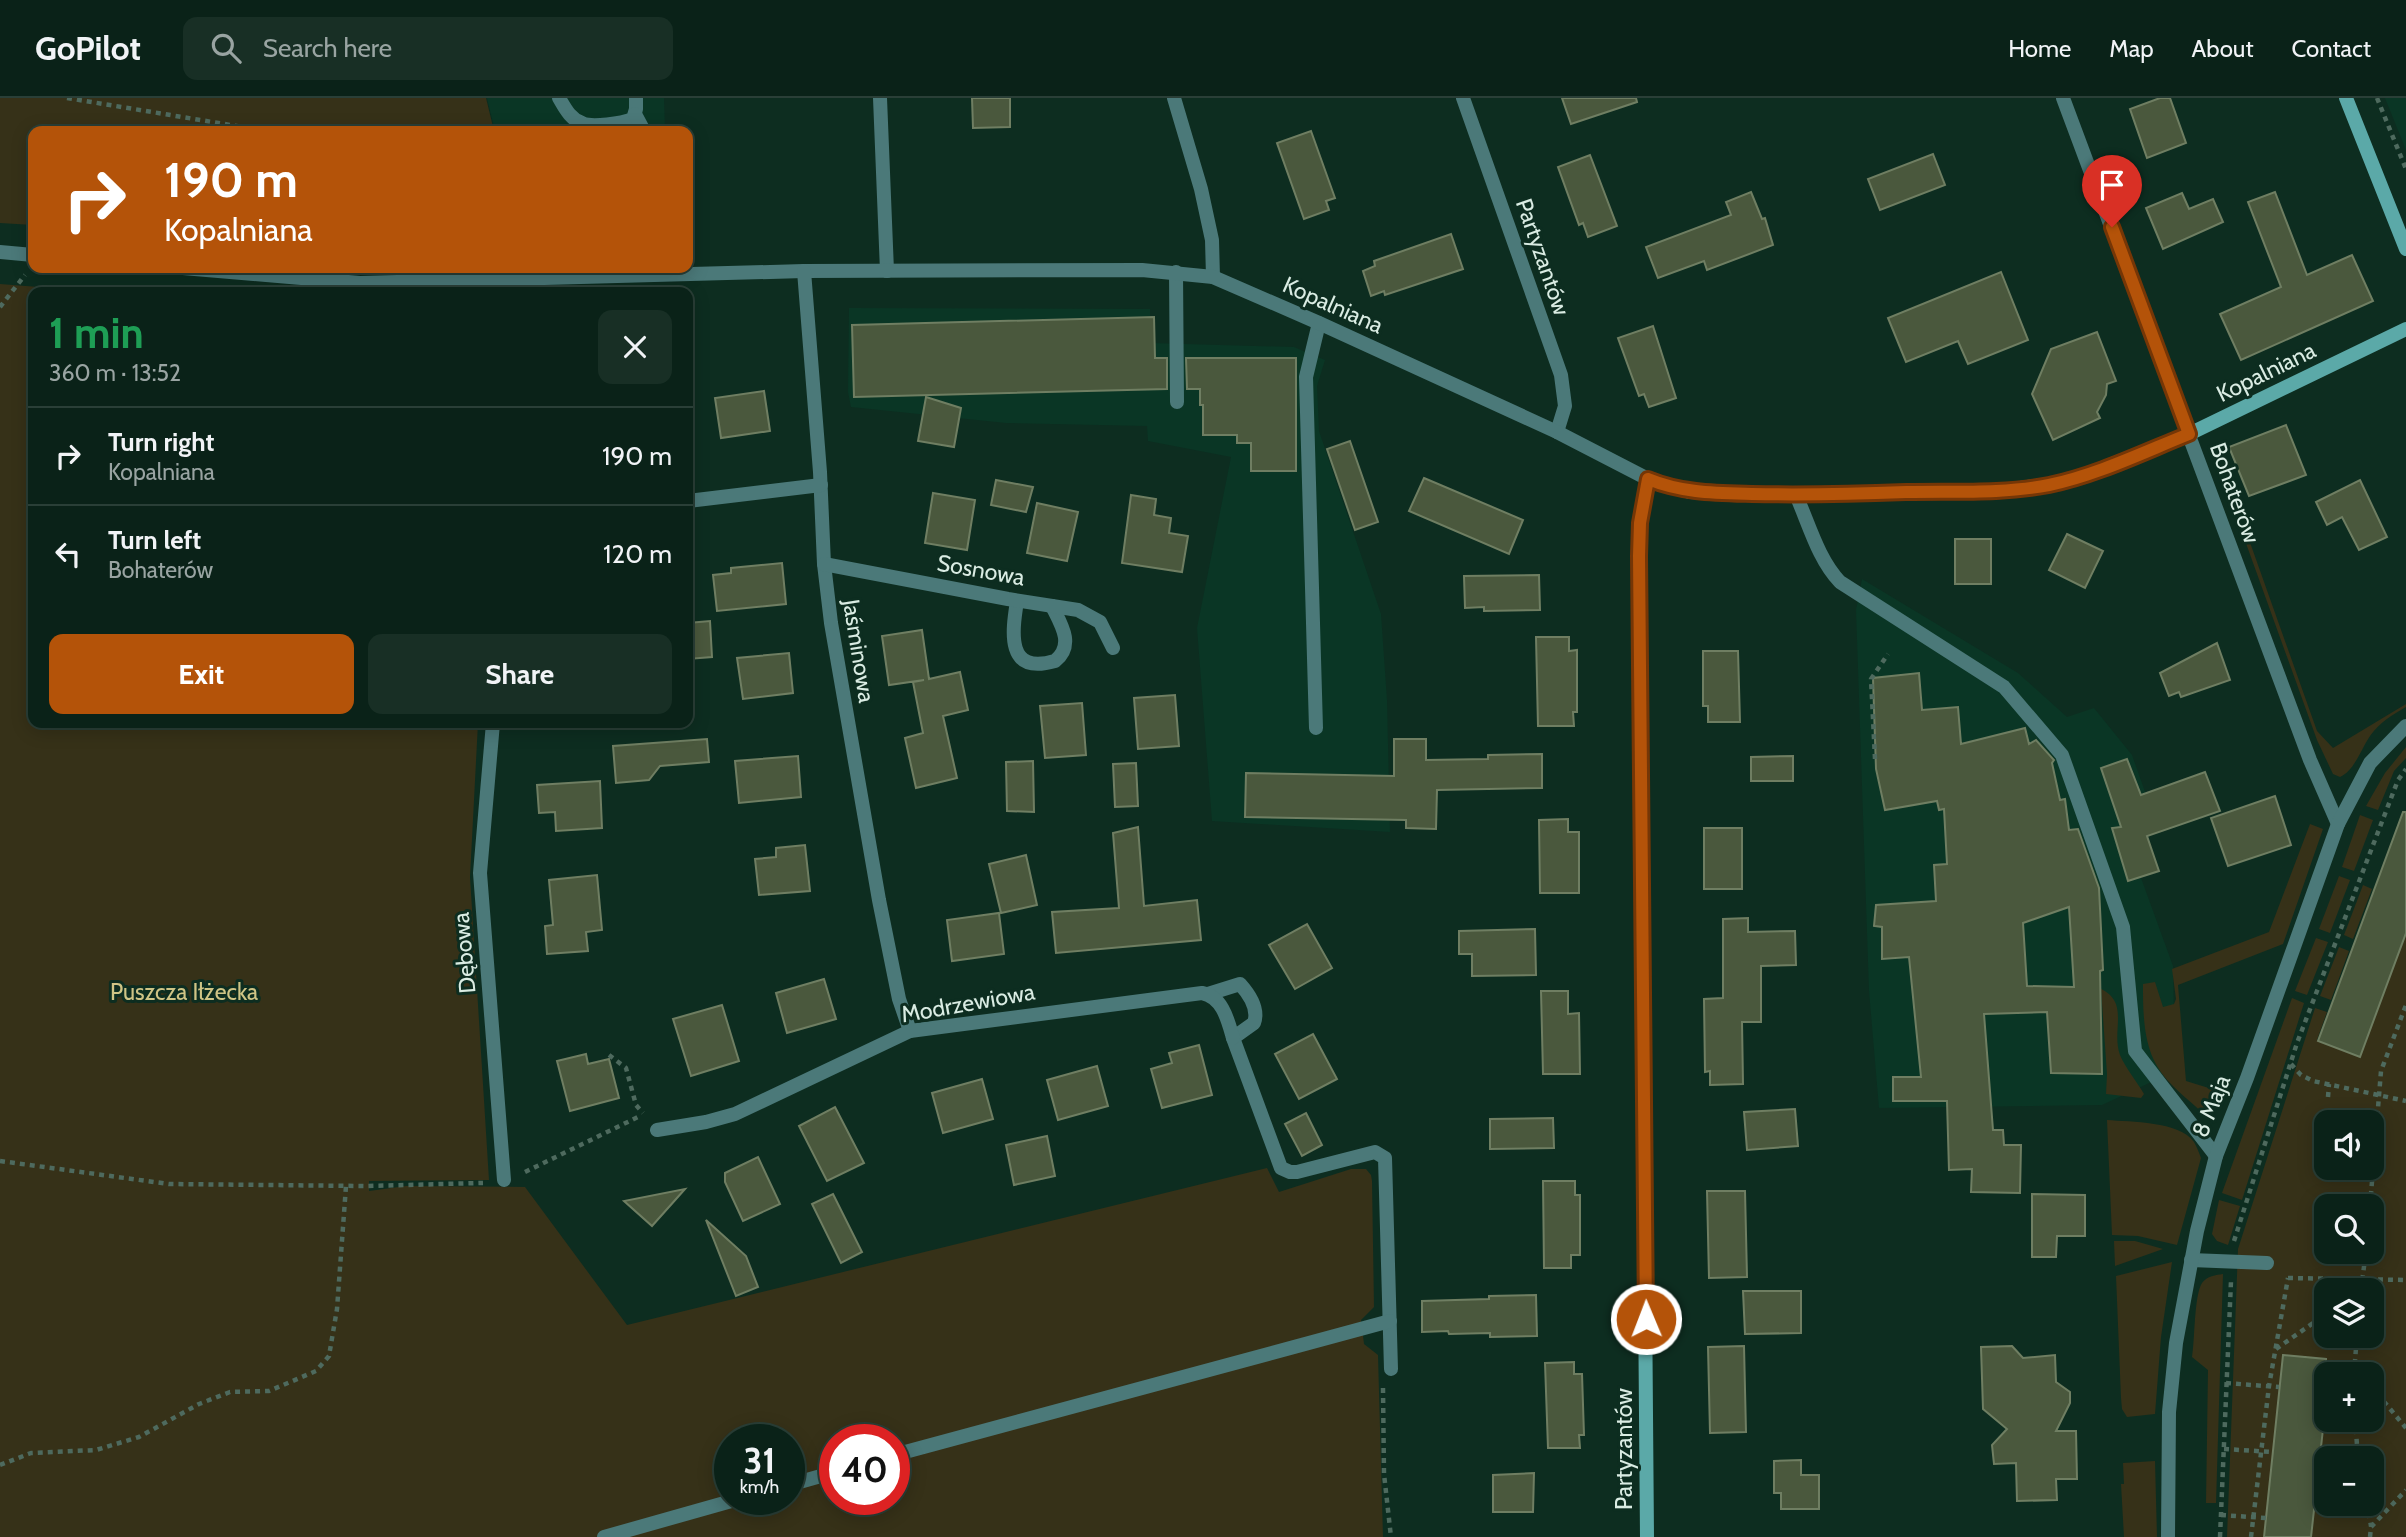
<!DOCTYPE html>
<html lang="en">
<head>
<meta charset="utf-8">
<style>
  :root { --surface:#0a2218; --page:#182f25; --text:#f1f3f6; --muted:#99a4a2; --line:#2a3f37; --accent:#b45309 }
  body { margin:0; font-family:Cabin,sans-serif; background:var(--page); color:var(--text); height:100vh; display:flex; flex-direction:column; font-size:26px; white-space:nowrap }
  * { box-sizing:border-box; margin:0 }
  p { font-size:23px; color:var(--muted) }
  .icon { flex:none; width:38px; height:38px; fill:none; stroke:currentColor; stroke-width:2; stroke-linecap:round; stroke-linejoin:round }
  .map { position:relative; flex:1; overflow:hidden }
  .sheet { position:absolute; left:28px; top:189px; width:665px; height:441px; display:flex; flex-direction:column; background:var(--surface); border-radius:14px; box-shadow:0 4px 18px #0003,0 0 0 2px var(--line) }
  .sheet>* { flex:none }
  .hud { position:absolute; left:28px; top:28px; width:665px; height:147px; border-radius:14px; box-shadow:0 4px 18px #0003,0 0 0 2px var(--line); background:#b45309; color:#fff; overflow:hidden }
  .buttons { position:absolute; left:2314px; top:1012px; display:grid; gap:14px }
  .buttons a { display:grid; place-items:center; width:70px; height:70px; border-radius:14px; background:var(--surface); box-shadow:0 4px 18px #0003,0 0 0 2px var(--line); font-size:35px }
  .speed { position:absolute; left:714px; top:1326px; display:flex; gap:14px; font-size:35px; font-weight:700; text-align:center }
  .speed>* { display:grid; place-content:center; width:91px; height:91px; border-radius:50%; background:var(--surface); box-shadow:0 4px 18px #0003,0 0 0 2px var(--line); line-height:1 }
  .speed small { font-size:18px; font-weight:400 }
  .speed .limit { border:10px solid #d22; background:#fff; color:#111 }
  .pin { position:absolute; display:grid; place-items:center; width:60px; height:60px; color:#fff; margin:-72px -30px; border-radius:50% 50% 50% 0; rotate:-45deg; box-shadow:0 0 7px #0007 }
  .pin .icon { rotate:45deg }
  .me { position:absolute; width:77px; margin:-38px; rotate:359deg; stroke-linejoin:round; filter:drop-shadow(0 0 5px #0008) }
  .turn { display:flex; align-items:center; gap:24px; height:147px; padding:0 21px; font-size:32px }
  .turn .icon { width:91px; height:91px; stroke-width:2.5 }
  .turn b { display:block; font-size:49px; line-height:60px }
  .round { display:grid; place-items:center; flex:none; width:74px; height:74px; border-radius:14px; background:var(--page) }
  .head { display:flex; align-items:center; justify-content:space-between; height:119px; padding:0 21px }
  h1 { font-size:42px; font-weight:800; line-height:52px; color:#1e9e55 }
  .action { display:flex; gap:14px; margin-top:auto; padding:14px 21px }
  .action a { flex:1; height:80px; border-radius:14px; background:var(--accent); color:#fff; font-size:28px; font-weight:800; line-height:80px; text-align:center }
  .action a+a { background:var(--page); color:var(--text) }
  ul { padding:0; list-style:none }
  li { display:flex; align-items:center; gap:21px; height:98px; padding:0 21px; border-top:2px solid var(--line) }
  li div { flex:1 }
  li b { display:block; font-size:26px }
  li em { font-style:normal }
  header { display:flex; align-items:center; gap:42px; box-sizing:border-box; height:98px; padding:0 35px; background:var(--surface); border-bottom:2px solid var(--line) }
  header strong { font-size:33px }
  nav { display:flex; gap:38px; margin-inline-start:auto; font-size:24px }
  .search { width:490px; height:63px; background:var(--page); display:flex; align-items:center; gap:18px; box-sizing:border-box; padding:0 24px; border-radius:14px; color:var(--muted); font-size:26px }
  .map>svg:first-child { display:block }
  .built { fill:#0a3625 }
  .green { fill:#363118; fill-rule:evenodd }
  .building { fill:#4a583d; stroke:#6f7e62; stroke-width:2; fill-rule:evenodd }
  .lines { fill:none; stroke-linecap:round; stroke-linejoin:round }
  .path { stroke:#4e6a5e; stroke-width:4.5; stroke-dasharray:5 5; stroke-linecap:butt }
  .lane { stroke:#4b7979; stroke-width:14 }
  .street { stroke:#4b7979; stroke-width:14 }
  .secondary { stroke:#5ba9a8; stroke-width:14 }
  .route-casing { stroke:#753606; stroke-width:18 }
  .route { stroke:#b45309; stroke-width:12 }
  .labels { text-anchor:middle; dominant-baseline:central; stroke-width:6; stroke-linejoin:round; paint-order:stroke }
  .street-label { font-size:23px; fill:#daece3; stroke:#0d2d20 }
  .park-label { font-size:23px; fill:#cfc485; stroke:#0d2d20 }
</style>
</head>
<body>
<header>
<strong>GoPilot</strong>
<div class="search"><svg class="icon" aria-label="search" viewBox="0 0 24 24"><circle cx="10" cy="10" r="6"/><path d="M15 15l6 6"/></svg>Search here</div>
<nav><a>Home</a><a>Map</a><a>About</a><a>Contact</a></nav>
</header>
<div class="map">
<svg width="2406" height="1439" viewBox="0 0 2406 1439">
  <rect width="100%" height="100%" fill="#0d2d20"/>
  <g class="built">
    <polygon points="487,0 664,0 665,33 495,33"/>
    <polygon points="2385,0 2406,0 2406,52"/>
    <polygon points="849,210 1150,211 1150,245 1294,249 1325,262 1317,288 1319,333 1381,516 1387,602 1390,734 1212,723 1197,530 1231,359 1148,343 1147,328 1006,325 851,309 848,294"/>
    <polygon points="1862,481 2018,575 2067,619 2094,610 2132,657 2150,708 2120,722 2173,868 2175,973 2102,1007 1879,1010 1869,893 1856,512"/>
  </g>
  <g class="green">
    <polygon points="0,0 486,0 494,33 33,33 33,127 0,125"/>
    <path d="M0 186 103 194H33V625H478L470 779 489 1082 369 1083V1093L406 1088 525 1089 627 1227 1267 1070 1279 1094 1351 1071H1366L1371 1077 1372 1083 1374 1209 1361 1222 1364 1246 1378 1257 1383 1439H0ZM730 1342H789V1402H730ZM835 1342H894V1402H835Z"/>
    <path d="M2247 436 2317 633 2333 650 2406 606V609C2392 617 2380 624 2370 638 2361 651 2355 672 2340 679L2333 676 2317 642 2243 437Z"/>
    <polygon points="2406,649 2406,660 2394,673 2378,712 2366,708 2385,675"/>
    <polygon points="2360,717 2373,722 2354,773 2342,769"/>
    <path d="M2310 726 2323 731 2283 846 2178 887 2186 983 2225 995 2219 1010 2204 1016C2188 1001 2168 987 2157 968 2143 944 2143 913 2143 886L2155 884 2163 909 2174 906 2176 901 2172 871 2269 834Z"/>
    <polygon points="2339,778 2350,782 2330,835 2319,831"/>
    <polygon points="2363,787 2372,791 2353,841 2344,837"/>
    <path d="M2406 835V1439H2227L2238 1151 2315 910 2327 914 2317 942 2360 959ZM2326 1024H2371V1069H2326ZM2326 1108H2371V1153H2326ZM2326 1192H2371V1237H2326ZM2326 1276H2371V1321H2326ZM2326 1360H2371V1405H2326Z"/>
    <polygon points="2316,840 2328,844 2307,897 2295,893"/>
    <polygon points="2339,849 2349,853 2331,902 2320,898"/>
    <path d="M2101 891C2130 905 2111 932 2120 957 2125 969 2137 984 2144 996L2141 1000 2106 996 2107 976Z"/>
    <polygon points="2292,900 2304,905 2242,1102 2222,1095"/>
    <path d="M2107 1022C2131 1024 2179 1023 2194 1044 2197 1049 2199 1055 2201 1060L2177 1147 2138 1138 2112 1137Z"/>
    <polygon points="2219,1102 2240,1108 2228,1147 2217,1143 2212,1136"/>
    <polygon points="2114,1143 2135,1143 2163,1151 2115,1168"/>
    <polygon points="2172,1164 2161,1239 2155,1316 2127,1319 2122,1311 2121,1300 2116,1178"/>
    <path d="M2223 1176 2216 1405H2206L2208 1272 2192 1259C2195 1243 2194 1197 2202 1185 2207 1178 2216 1177 2223 1176Z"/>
    <polygon points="2155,1363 2157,1439 2124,1439 2121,1386 2124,1386 2123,1365"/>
  </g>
  <g class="building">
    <polygon points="972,0 1010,0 1010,29 973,30"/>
    <polygon points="1562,0 1636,0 1637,4 1571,26"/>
    <polygon points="2160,0 2170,0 2186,45 2147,60 2130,11"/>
    <polygon points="1311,33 1335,100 1326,103 1329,112 1304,121 1277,45"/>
    <polygon points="1933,56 1945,87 1880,112 1868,81"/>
    <polygon points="1590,57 1617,128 1588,139 1583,125 1579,127 1558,69"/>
    <polygon points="1751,94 1762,121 1765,120 1773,147 1707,172 1704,163 1658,180 1646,149 1731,117 1726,104"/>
    <polygon points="2275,94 2307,177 2352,157 2373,203 2241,262 2220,216 2281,189 2248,104"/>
    <polygon points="2182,95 2189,111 2213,101 2223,124 2163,151 2146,110"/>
    <polygon points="1451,136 1463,171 1385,197 1384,193 1371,198 1363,173 1375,168 1374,163"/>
    <polygon points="2001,174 2028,242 1968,266 1958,243 1906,264 1888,220"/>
    <polygon points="1154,219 1155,260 1167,260 1167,291 854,299 852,227"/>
    <polygon points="1653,228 1676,300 1649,309 1644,296 1639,298 1618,240"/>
    <polygon points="2097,234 2116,283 2107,286 2106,297 2097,314 2100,320 2053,342 2032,296 2051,251"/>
    <polygon points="1186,260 1296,260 1296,373 1251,373 1251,345 1237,345 1237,337 1203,337 1203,307 1200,307 1200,291 1187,291"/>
    <polygon points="764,293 770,333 721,340 715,300"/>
    <polygon points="926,299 961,310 954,349 918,343"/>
    <polygon points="2286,327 2306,377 2249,398 2229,349"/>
    <polygon points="1350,343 1378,424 1355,432 1327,351"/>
    <polygon points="1424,380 1523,422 1509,456 1409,413"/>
    <polygon points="996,382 1033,389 1026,414 991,407"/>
    <polygon points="2360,382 2387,439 2359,452 2342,419 2327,427 2316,404"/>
    <polygon points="933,395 975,402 967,452 925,445"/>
    <polygon points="1131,397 1156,401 1154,417 1171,420 1169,435 1188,438 1182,474 1122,465"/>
    <polygon points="1037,405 1078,414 1067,463 1027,455"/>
    <polygon points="2067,436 2103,453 2085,490 2049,472"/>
    <rect x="1955" y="441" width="36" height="45"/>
    <polygon points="782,465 786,506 717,513 713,477 731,475 731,470"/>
    <polygon points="1539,477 1540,512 1484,513 1484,509 1465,510 1464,478"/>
    <polygon points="710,523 712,559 688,561 688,525"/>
    <polygon points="922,532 929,581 960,574 968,612 943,618 957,680 916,690 905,640 923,635 913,584 924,582 889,587 882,538"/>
    <polygon points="1536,539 1569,539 1569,553 1577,552 1577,614 1573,614 1574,628 1538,628"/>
    <polygon points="2217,545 2230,582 2181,599 2179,594 2169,598 2160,575"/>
    <polygon points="1703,553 1738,553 1740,624 1708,624 1708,608 1703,608"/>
    <polygon points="789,555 793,595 743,601 737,560"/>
    <path d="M1919 575 1922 612 1958 609 1961 646 2025 630 2029 646 2036 642 2054 662 2052 665 2060 702 2065 701 2069 732 2078 731 2099 790 2103 872 2100 873 2102 976 2051 975 2047 914 1984 916 1993 1032H2003L2004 1047H2021L2020 1095 1971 1094 1972 1071 1949 1072 1947 1003H1893V979H1921L1909 859 1882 861V829L1874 828 1876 807 1936 803 1934 767 1947 766 1944 711 1939 712 1937 703 1885 712 1876 671 1873 580ZM2069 809 2074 889 2027 888 2023 825Z"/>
    <polygon points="1175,597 1179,648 1138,651 1134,600"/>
    <polygon points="1082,605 1086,657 1045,660 1040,608"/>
    <polygon points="707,641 709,664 660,668 649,682 616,685 613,648"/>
    <polygon points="1394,641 1426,641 1426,662 1488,661 1488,657 1542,656 1542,690 1437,692 1436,731 1406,730 1406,722 1245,719 1246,675 1394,678"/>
    <polygon points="798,658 801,699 739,705 735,663"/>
    <polygon points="1793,658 1793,683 1751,683 1751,659"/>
    <polygon points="2127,661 2141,697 2205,674 2220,713 2147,738 2159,773 2128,783 2112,730 2121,729 2101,670"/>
    <polygon points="1033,663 1034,714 1007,713 1006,664"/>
    <polygon points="1136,665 1138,708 1115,709 1113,666"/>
    <polygon points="600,683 602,730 556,733 555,714 539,715 537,687"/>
    <polygon points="2275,698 2291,747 2228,768 2211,720"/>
    <polygon points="2403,714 2406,714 2406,835 2360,959 2318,943"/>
    <polygon points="1568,721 1568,734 1579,734 1579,795 1540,795 1539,722"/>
    <polygon points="1138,729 1144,808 1197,802 1201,842 1056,855 1052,814 1119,810 1113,735"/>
    <rect x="1704" y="730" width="38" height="61"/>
    <polygon points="805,747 810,793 759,797 755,761 776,759 776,750"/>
    <polygon points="1026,757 1037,807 1001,815 989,766"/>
    <polygon points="597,777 602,832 586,834 588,853 547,856 545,828 553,827 549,782"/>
    <polygon points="999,815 1004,856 952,863 947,822"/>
    <polygon points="1748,820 1748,834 1795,833 1796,867 1761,868 1761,924 1742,924 1743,986 1710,987 1710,973 1705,974 1704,901 1723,900 1723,821"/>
    <polygon points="1307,826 1332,870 1295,891 1269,847"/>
    <polygon points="1535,831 1536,877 1472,878 1472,856 1459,856 1459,833"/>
    <polygon points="824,881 836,921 787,935 776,895"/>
    <polygon points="1541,893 1568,893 1568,916 1579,915 1580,976 1543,976"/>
    <polygon points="722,907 739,963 691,978 673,921"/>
    <polygon points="1313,936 1337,981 1299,1001 1275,956"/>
    <polygon points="1199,947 1212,997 1162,1010 1151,971 1172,965 1169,955"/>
    <polygon points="586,956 588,966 609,961 619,1000 570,1013 557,963"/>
    <polygon points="1097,968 1108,1008 1058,1022 1047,982"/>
    <polygon points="982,981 993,1021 943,1035 932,995"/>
    <polygon points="835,1009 864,1065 827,1083 799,1028"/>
    <polygon points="1795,1011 1798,1048 1747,1052 1744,1014"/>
    <polygon points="1306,1015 1322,1047 1302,1058 1285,1026"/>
    <polygon points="1553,1020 1554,1050 1490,1051 1490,1021"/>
    <polygon points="1047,1038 1055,1078 1014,1087 1006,1047"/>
    <polygon points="758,1059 780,1106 743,1123 725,1084 725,1075"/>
    <polygon points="1543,1083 1575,1083 1575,1097 1580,1097 1580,1157 1571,1157 1571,1170 1544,1170"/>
    <polygon points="685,1091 652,1128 624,1103"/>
    <polygon points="1707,1093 1745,1093 1747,1179 1709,1180"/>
    <polygon points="833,1096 862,1154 841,1165 812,1106"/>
    <polygon points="2032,1096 2085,1097 2085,1138 2057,1138 2056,1159 2032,1159"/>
    <polygon points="706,1122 746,1158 758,1189 736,1198"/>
    <polygon points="1743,1193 1801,1193 1801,1235 1745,1236"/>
    <polygon points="1536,1197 1537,1238 1490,1239 1490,1235 1449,1236 1448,1233 1422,1234 1422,1203 1489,1201 1489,1198"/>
    <polygon points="1744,1248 1746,1334 1710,1335 1708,1249"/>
    <polygon points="2012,1248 2023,1260 2055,1257 2056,1284 2070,1294 2070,1305 2056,1333 2076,1333 2077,1381 2056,1381 2057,1402 2017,1403 2016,1365 1994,1366 1992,1347 2007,1331 1983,1311 1981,1249"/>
    <polygon points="2283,1257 2326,1261 2326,1304 2311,1439 2264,1439"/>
    <polygon points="1574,1264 1574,1276 1582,1276 1584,1337 1579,1337 1580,1350 1548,1350 1545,1265"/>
    <polygon points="1801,1362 1801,1377 1819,1377 1819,1411 1781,1411 1781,1395 1774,1395 1774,1363"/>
    <polygon points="1534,1375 1533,1414 1493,1414 1493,1377"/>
  </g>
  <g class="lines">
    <g class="path">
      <polyline points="67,0 267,33"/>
      <polyline points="2377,0 2406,71"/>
      <polyline points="0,209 25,177"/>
      <polyline points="1875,661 1871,581 1888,556"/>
      <polyline points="609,957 626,970 636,1007 643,1015"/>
      <polyline points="2291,966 2301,977 2313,983 2406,1003"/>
      <polyline points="2328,999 2329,986"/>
      <polyline points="0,1063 169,1086 364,1088 483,1085"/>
      <polyline points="525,1074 640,1018"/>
      <polyline points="2370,1108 2381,973 2406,907"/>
      <polyline points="2234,1143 2297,945 2398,682 2406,671"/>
      <polyline points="2288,1180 2406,1182"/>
      <polyline points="2361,1192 2366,1153"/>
      <polyline points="2276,1251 2326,1216"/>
      <polyline points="2354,1276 2357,1237"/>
      <polyline points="2226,1285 2279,1289"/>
      <polyline points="2371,1288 2406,1330"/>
      <polyline points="1383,1290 1384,1376 1391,1439"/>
      <polyline points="2355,1321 2358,1360"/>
      <polyline points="2224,1351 2273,1354"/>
      <polyline points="0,1367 31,1355 96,1352 139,1339 199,1306 230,1294 269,1293 316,1273 329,1258 337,1211 346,1088"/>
      <polyline points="2367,1405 2371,1428"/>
      <polyline points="2221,1417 2266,1420"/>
      <polyline points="2220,1439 2231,1183"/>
      <polyline points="2251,1439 2269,1288 2288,1180"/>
      <polyline points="2370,1439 2371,1429 2406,1392"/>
    </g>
    <g class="lane">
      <path d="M559 0C565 10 570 21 582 25 592 30 622 25 633 21L636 11V0"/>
      <polyline points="880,0 887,173"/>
      <polyline points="1174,0 1201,91 1212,142 1213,179"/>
      <polyline points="635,16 644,33"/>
      <polyline points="1176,174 1177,304"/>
      <path d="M1796 397C1809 426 1818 461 1840 484L2004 589 2062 657 2123 829 2135 953 2216 1058"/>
      <path d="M1017 503C1012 535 1006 577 1055 563 1075 547 1061 526 1052 508"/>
      <polyline points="1316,630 1306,279 1319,225"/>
      <path d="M1208 896 1240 886C1249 896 1259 911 1254 925L1233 940 1281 1070 1290 1074H1297L1375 1054 1385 1060 1391 1271"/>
      <polyline points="2191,1162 2267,1165"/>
      <polyline points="894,1357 1390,1223"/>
      <polyline points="789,1387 835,1374"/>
      <polyline points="604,1439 735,1402"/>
    </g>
    <g class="street">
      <polyline points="1463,0 1561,277 1565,308 1557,334"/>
      <polyline points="2063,0 2310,662 2338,726"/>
      <polyline points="0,154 33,157"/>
      <polyline points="183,170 360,185 804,173 1142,172 1213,179 1319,225 1557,334 1648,381"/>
      <polyline points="804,173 820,374 824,466 831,525 879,802 899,901 910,933"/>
      <polyline points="688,403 821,387"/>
      <polyline points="824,466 1008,501 1078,512 1100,524 1113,550"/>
      <polyline points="493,625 480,775 504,1082"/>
      <path d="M657 1032 706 1024 735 1016 910 933 1202 895C1223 899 1228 923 1233 940"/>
      <polyline points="2168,1439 2169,1314 2176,1245 2197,1133 2216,1058 2247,980 2338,726 2370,665 2406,628"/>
    </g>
    <g class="secondary">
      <polyline points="2346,0 2406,151"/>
      <polyline points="1647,1439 1639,458 1640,425 1648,381 1666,388 1690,394 1796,397 2006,392 2050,386 2087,376 2189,336 2406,231"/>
    </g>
  </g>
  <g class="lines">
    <g class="route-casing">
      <path id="route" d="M1646 1221 1639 458 1640 425 1648 381C1682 395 1715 395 1752 396 1803 397 1855 396 1906 394 1953 393 2003 396 2049 387 2097 377 2144 354 2189 336L2112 129"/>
    </g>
    <use href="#route" class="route"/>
  </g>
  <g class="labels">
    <g class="street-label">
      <text transform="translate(1543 159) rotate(71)">Partyzantów</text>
      <text transform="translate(1333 207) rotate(24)">Kopalniana</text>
      <text transform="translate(2266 274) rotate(-26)">Kopalniana</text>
      <text transform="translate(2235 395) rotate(70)">Bohaterów</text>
      <text transform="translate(981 472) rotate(10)">Sosnowa</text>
      <text transform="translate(859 553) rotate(81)">Jaśminowa</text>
      <text transform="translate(464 855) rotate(-95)">Dębowa</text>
      <text transform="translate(968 905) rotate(-10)">Modrzewiowa</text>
      <text transform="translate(2211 1008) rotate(-68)">8 Maja</text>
      <text transform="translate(1624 1351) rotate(-90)">Partyzantów</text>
    </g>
    <g class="park-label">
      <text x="184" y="894">Puszcza Iłżecka</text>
    </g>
  </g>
</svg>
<div class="buttons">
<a><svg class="icon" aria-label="sound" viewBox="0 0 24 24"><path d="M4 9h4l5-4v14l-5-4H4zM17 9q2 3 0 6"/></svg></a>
<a><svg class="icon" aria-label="search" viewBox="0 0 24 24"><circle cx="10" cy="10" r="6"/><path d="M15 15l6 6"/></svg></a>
<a><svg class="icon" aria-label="layers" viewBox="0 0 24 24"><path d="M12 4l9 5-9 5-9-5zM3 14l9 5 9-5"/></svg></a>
<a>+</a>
<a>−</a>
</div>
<div class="speed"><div>31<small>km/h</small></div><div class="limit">40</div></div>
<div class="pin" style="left:2112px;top:129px;background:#d93025"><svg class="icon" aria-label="arrive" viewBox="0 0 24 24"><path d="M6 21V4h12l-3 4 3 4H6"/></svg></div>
<svg class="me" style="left:1646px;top:1221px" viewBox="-20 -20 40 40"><circle r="17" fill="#b45309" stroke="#fff" stroke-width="3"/><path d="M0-11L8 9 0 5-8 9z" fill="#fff"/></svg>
<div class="hud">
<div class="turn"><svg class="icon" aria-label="right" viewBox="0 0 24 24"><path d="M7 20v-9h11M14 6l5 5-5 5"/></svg><div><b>190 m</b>Kopalniana</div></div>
</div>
<section class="sheet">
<div class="head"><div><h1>1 min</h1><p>360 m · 13:52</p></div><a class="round"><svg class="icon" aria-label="close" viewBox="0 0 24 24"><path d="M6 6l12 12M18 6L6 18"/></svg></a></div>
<ul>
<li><svg class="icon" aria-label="right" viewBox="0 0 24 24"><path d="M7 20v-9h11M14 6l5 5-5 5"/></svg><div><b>Turn right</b><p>Kopalniana</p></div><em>190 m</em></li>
<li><svg class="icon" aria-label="left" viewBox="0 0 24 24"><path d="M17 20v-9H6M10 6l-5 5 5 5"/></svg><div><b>Turn left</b><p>Bohaterów</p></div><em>120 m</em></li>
</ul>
<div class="action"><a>Exit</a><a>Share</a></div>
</section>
</div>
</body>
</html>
